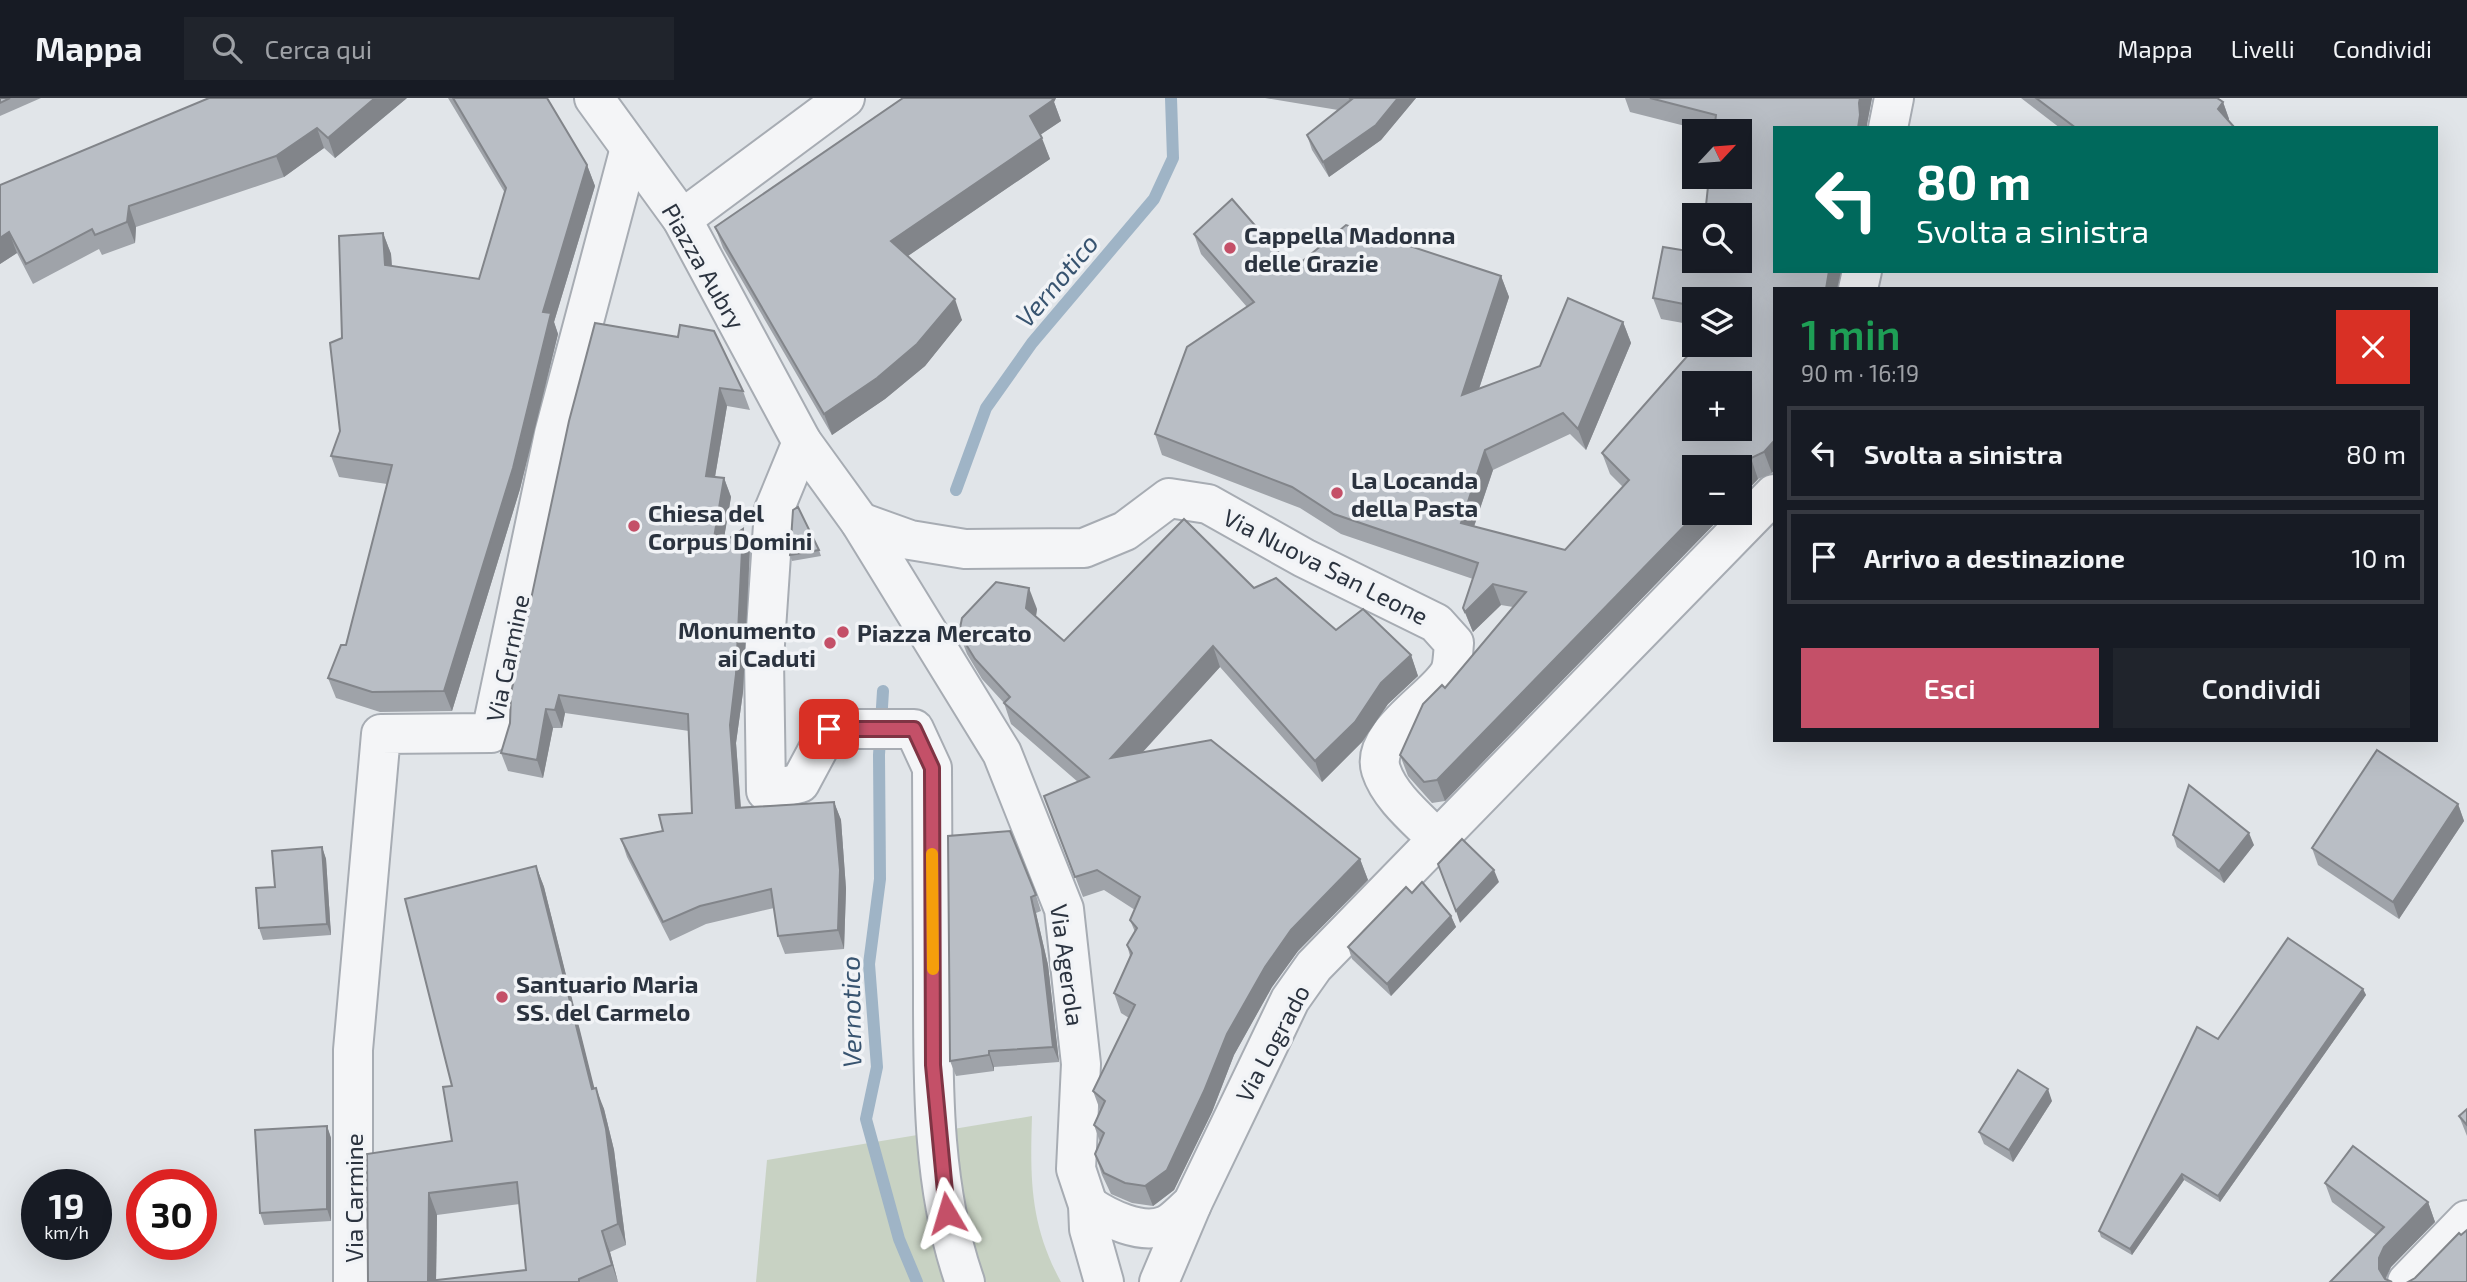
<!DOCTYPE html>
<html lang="it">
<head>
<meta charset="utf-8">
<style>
  :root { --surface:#171b24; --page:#20242c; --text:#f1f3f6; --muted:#9ea1a6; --line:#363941; --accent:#c45068 }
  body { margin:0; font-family:"Exo 2",sans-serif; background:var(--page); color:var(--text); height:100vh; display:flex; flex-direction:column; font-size:26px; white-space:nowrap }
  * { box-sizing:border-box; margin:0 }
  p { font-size:23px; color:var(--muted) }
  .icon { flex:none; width:38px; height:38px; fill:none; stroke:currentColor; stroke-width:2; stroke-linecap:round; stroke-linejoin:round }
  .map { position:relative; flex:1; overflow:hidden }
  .panel { position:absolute; left:1773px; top:189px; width:665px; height:455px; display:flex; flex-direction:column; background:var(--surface); border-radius:0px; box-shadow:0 7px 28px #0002 }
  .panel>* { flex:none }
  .hud { position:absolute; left:1773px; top:28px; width:665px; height:147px; border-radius:0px; box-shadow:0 7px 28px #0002; background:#00695c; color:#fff; overflow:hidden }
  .needle { width:46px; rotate:64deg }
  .controls { position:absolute; left:1682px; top:21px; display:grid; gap:14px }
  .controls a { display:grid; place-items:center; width:70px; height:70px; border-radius:0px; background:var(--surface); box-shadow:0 7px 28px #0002; font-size:35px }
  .speed { position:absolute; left:21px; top:1071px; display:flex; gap:14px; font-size:35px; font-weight:700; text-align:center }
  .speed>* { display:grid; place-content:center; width:91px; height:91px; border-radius:50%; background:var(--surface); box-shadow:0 7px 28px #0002; line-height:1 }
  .speed small { font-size:18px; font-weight:400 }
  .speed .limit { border:10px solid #d22; background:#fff; color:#111 }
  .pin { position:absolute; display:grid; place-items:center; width:60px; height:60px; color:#fff; margin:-30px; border-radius:14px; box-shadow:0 4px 10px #0006 }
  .me { position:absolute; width:77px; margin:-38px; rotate:353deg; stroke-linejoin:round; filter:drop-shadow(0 0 5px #0008) }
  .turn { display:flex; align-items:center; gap:24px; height:147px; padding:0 28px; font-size:32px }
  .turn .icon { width:91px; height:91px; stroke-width:2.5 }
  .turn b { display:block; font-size:49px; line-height:60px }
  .round { display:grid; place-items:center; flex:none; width:74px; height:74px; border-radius:0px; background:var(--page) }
  .overview { display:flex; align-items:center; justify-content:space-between; height:119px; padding:0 28px }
  h1 { font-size:42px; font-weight:600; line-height:52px; color:#1e9e55 }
  .button { display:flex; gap:14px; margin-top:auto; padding:14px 28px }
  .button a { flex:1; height:80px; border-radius:0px; background:var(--accent); color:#fff; font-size:28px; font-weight:600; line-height:80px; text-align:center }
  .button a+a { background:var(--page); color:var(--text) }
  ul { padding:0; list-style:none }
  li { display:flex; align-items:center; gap:21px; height:94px; margin:0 14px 10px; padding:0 14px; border:4px solid var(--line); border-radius:0px }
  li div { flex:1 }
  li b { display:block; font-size:26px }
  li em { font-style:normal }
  header { display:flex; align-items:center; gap:42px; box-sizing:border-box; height:98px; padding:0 35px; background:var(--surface); border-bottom:2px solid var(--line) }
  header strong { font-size:33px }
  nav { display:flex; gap:38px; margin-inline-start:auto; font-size:24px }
  .search { width:490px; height:63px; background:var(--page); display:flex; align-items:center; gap:18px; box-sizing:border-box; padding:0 24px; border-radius:0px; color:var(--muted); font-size:26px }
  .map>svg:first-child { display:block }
  .green { fill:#c8d2c3 }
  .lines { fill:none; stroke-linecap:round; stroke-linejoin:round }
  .stream { stroke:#9fb4c6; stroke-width:12 }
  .minor-casing { stroke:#a7acb3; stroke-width:42 }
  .tertiary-casing { stroke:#a7acb3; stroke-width:42 }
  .minor { stroke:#f4f5f7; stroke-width:38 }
  .tertiary { stroke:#f4f5f7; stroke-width:38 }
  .wall { fill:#9fa3a9; fill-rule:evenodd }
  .shaded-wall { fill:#82858a }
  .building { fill:#b9bec5; stroke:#82858a; stroke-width:2; fill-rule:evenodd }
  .route-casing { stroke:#7f3444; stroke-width:18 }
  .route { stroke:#c45068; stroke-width:12 }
  .slow { stroke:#f59e0b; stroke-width:12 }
  .poi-dot { fill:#c45068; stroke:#f1f3f6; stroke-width:2.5 }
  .labels { text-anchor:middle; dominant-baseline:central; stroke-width:7; stroke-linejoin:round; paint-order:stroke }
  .poi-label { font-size:24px; font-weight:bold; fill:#2b333f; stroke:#f1f3f6; text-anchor:start }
  .street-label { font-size:24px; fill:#2b333f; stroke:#f1f3f6 }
  .water-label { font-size:26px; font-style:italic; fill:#385470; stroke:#f1f3f6 }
</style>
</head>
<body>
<header>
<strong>Mappa</strong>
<div class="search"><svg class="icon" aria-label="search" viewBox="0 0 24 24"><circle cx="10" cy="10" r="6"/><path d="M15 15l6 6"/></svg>Cerca qui</div>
<nav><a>Mappa</a><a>Livelli</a><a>Condividi</a></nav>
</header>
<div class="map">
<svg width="2467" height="1184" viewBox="0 0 2467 1184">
  <rect width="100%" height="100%" fill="#e1e5e9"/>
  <path class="green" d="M1032 1018C1030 1081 1030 1127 1061 1184H756L767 1062Z"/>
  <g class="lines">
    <g class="stream">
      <polyline points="956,392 986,310 1032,245 1154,101 1173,60 1171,0"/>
      <polyline points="883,593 879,657 880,781 869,866 877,969 866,1021 899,1141 917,1184"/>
    </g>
    <g class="minor-casing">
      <g id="minor">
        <path d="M802 344 774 412 764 561 766 693 800 685 829 631H914L932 670C932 743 932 816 933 889 933 987 932 1091 965 1184"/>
        <path d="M860 424 910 442 965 451 1084 450 1125 433 1169 400 1208 406 1304 460 1436 525 1454 545C1453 555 1453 570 1448 577 1432 602 1370 637 1381 672 1390 700 1420 723 1439 743"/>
        <polyline points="353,1184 353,952 381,636 491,635 554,336 630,50"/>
        <polyline points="2407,1184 2467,1122"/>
      </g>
    </g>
    <g class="tertiary-casing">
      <g id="tertiary">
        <polyline points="594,0 682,121 802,344 860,424 1002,655 1064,811 1081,966 1076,1071 1088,1107 1089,1131 1104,1184"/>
        <polyline points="1888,30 1894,0"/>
        <polyline points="682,121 845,0"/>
        <polyline points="1858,191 1862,173"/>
        <path d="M1088 1107C1107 1120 1142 1138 1166 1127 1175 1123 1184 1112 1192 1106"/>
        <polyline points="1159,1184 1192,1106 1290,902 1314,868 1774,396"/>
      </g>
    </g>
    <use href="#minor" class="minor"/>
    <use href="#tertiary" class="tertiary"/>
  </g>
  <g class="wall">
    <polygon points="0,0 41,0 0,18"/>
    <polygon points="407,0 335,60 324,50 284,79 136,129 135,145 102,157 99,151 33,186 17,155 0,166 0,87"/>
    <polygon points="448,0 547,0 587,67 595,88 554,224 558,236 520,391 452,613 380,614 336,600 328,580 346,547 387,386 339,379 331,358 340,333 342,240 383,135 391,156 392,168 479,181 505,95"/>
    <polygon points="903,0 1056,0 1054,4 1061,23 1040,37 1050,61 908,158 962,222 925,268 885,301 832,337 723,150 715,129"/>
    <polygon points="1265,0 1416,0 1381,42 1329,79 1312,52 1307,37 1338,12"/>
    <polygon points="1625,0 1872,0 1867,26 1867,30 1774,30 1774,173 1841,173 1837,191 1774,191 1774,372 1772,375 1758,381 1445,703 1432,705 1408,678 1400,657 1513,509 1501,507 1473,534 1463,510 1473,481 1341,436 1300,410 1162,357 1155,336 1247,209 1201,156 1194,136 1293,171 1501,178 1509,199 1479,291 1540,268 1623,224 1631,245 1586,352 1570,336 1493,372 1474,429 1565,452 1623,389 1610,376 1602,355 1740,201 1694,201 1694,227 1661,221 1653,200 1740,163 1740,33 1705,33 1630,14"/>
    <polygon points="2021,0 2217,0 2223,4 2229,21 2228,22 2235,30 2060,30"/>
    <polygon points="678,239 743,293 750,312 727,308 715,379 724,380 731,399 723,445 750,449 743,594 736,645 741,709 834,704 841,722 846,791 844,851 785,856 778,838 774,810 706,826 670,843 627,759 621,741 663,733 692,715 689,633 565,615 562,630 553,630 543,680 508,673 501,655"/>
    <polygon points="819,452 821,458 792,463 790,457"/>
    <polygon points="1254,490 1336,532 1411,557 1418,578 1388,606 1362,644 1322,684 1220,569 1142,655 1360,761 1368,782 1298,853 1272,889 1234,957 1212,1014 1174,1092 1153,1108 1132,1105 1111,1096 1102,1077 1095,1056 1100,1044 1094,1027 1100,1012 1093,993 1129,920 1121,915 1114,895 1130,858 1127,847 1135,834 1130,822 1135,812 1104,792 1083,799 1044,698 1078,684 1011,626 1004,605 982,581 967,556 959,535 1037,511 1036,518 1064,543"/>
    <polygon points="2458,706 2464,723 2399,821 2318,767 2312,750"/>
    <polygon points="2173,737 2254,747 2224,785 2177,749"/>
    <polygon points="948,738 1036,797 1041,813 1036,815 1048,867 1059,964 994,969 994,973 956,978 950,963"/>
    <polygon points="322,749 326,761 331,837 263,842 259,830 275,789"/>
    <path d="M536 768 544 789 594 991 604 1011 614 1052 626 1147 610 1154 618 1184H368L452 1043V988ZM520 1106 526 1172 436 1182 437 1117Z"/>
    <polygon points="1412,795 1451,818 1456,829 1391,898 1352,861 1348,849"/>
    <polygon points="2363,891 2366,897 2220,1104 2184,1082 2132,1157 2101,1139 2099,1133 2218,941"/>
    <polygon points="2052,1003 2013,1064 1984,1046 1979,1034"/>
    <polygon points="2467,1011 2467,1038 2459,1018"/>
    <polygon points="327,1028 331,1040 331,1123 264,1127 260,1115"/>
    <polygon points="2325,1085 2428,1104 2435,1124 2391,1169 2386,1181 2330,1184 2376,1137 2332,1104"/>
  </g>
  <g class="shaded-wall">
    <polygon points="375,0 407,0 335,60 328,40"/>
    <polygon points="1049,0 1056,0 1054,4 1061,23 1037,39 1030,18"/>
    <polygon points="1398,0 1416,0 1381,42 1329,79 1323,64"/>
    <polygon points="1860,0 1872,0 1867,26 1867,30 1858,30"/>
    <polygon points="2223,4 2229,21 2224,27 2218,11"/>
    <polygon points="317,30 324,50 284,79 276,58"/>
    <polygon points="1042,40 1050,61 899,164 891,143"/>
    <polygon points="587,67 595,88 554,224 558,236 520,391 452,613 444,593 543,214"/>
    <polygon points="129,108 136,129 135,145 127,124"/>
    <polygon points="9,134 17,155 0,166 0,140"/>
    <polygon points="383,135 391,156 393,188 385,167"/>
    <polygon points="1829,173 1841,173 1837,191 1826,191"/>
    <polygon points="1501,178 1509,199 1470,318 1462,297"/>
    <polygon points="955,201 962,222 925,268 885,301 832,337 824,316"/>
    <polygon points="1623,224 1631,245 1586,352 1578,331"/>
    <polygon points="720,290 727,308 712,396 706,378"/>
    <polygon points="1774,343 1774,372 1772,375 1764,354"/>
    <polygon points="1485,352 1493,372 1468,446 1461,425"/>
    <polygon points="1751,360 1758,381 1740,400 1740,371"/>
    <polygon points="724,380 731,399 719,470 712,452"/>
    <polygon points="1697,415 1725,415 1445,703 1437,682"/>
    <polygon points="743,431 750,449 743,594 736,645 742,728 736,710 730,627"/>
    <polygon points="1493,486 1501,507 1473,534 1465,514"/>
    <polygon points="1029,490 1037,511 1034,531 1026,510"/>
    <polygon points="1213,548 1220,569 1118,681 1111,660"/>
    <polygon points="1411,557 1418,578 1388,606 1362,644 1322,684 1315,663 1381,585"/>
    <polygon points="559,597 565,615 562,630 555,612"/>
    <polygon points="546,611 553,630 543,680 537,662"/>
    <polygon points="834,704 841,722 846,791 844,851 838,832"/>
    <polygon points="2458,706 2464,723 2399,821 2393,804"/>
    <polygon points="2249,735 2254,747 2224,785 2219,773"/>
    <polygon points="322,749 326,761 331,837 327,826"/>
    <polygon points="1360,761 1368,782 1298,853 1272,889 1234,957 1212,1014 1174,1092 1153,1108 1145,1088 1227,936 1265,869 1291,832"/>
    <polygon points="536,768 544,789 600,1012 592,991"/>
    <polygon points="1494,772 1499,784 1460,825 1456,813"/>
    <polygon points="1031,799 1036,815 1048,867 1059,964 1053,949"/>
    <polygon points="1451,818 1456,829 1391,898 1387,886"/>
    <polygon points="2363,891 2366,897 2220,1104 2218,1098"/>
    <polygon points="989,953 994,969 994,973 989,957"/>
    <polygon points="596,990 604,1011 614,1052 626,1147 618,1126"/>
    <polygon points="2048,991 2052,1003 2013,1064 2009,1052"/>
    <polygon points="327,1028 331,1040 331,1123 327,1111"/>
    <polygon points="2182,1076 2184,1082 2132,1157 2130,1151"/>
    <polygon points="429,1095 437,1117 436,1184 428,1184"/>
    <polygon points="2428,1104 2435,1124 2391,1169 2386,1179 2386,1184 2379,1171 2379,1160 2384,1149"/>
    <polygon points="602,1133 610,1154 618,1184 612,1167"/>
  </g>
  <g class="building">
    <polygon points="0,0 10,0 0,5"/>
    <polygon points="209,0 375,0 328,40 317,30 276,58 129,108 127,124 95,137 92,131 26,166 9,134 0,140 0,87"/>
    <polygon points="453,0 547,0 587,67 543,214 551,215 513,370 444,593 372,594 328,580 341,547 346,547 392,367 331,358 340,333 330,245 342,240 339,138 383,135 385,167 479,181 506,90"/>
    <polygon points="903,0 1052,0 1053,2 1030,18 1042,40 891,143 955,201 917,246 877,280 824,316 715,129"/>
    <polygon points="1349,0 1398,0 1376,27 1323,64 1307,37 1352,1"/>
    <path d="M1650 0H1860L1859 5 1860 17 1858 30H1774V173H1829L1826 191H1774V343L1764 354 1751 360 1740 371V369H1694V415H1697L1437 682 1424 684 1400 657 1423 606 1442 587 1445 590 1526 494 1493 486 1465 514 1463 510 1478 465 1334 416 1292 389 1155 336 1187 249 1254 204 1194 136 1232 101 1293 171 1346 127 1501 178 1462 297 1540 268 1568 200 1623 224 1578 331 1563 315 1485 352 1461 425 1565 452 1629 382 1602 355 1697 247H1740V201H1694V208L1653 200 1663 149 1694 154V163H1740V117H1705L1709 79H1740V33H1714L1716 17ZM1694 285H1740V331H1694Z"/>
    <polygon points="2036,0 2217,0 2223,4 2218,11 2235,30 2076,30"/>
    <polygon points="595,225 678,239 680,227 714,233 743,293 720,290 706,378 724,380 712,452 743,431 736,576 730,627 736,710 834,704 840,772 838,832 778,838 771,791 700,808 663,824 621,741 663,733 659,717 692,715 688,616 559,597 555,612 546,611 537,662 501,655 510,625 511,595 569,323"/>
    <polygon points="798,409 819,452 790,457 793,412"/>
    <polygon points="1184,421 1254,490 1276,480 1336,532 1363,511 1411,557 1381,585 1355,624 1315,663 1213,548 1111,660 1211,642 1360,761 1291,832 1265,869 1227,936 1204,993 1167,1072 1145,1088 1125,1085 1104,1075 1095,1056 1104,1035 1094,1027 1105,1003 1093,993 1135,907 1114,895 1132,855 1127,847 1137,830 1130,822 1140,799 1097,772 1075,779 1044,698 1089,679 1004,605 1010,599 975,561 959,535 962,520 996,484 1029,490 1026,510 1064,543"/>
    <polygon points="2377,652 2458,706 2393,804 2312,750"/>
    <polygon points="2189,687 2249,735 2219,773 2173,737"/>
    <polygon points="1010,733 1036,797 1031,799 1042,851 1053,949 989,953 989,957 950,963 948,738"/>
    <polygon points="1462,741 1494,772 1456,813 1438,766"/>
    <polygon points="322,749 327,826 259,830 256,790 275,789 272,753"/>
    <path d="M536 768 592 991 596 990 606 1031 618 1126 602 1133 612 1167 579 1181V1184H368L367 1056 452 1043 443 989 452 988 405 801ZM517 1084 526 1172 428 1183 429 1095Z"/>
    <polygon points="1422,784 1451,818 1387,886 1348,849 1406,789 1412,795"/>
    <polygon points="2288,840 2363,891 2218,1098 2182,1076 2130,1151 2099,1133 2197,929 2218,941"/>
    <polygon points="2018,972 2048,991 2009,1052 1979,1034"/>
    <polygon points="2467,1011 2467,1027 2459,1018"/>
    <polygon points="327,1028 327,1111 260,1115 255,1032"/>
    <polygon points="2353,1048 2428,1104 2384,1149 2379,1160 2379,1171 2385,1181 2392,1184 2330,1184 2384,1129 2325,1085"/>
    <polygon points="2467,1132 2467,1184 2408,1184 2415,1180 2459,1135 2461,1137"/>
  </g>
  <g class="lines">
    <g class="route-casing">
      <polyline id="route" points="829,631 914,631 932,670 933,967 947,1115"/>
    </g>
    <use href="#route" class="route"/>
    <polyline class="slow" points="932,756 933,871"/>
  </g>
  <g class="poi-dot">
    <circle cx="1230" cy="150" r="7"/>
    <circle cx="1337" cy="395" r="7"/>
    <circle cx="634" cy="428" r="7"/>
    <circle cx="843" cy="534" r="7"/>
    <circle cx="830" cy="545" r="7"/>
    <circle cx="502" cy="899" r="7"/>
  </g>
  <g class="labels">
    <g class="poi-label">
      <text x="1244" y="136">Cappella Madonna<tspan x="1244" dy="28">delle Grazie</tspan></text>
      <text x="1351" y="381">La Locanda<tspan x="1351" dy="28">della Pasta</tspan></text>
      <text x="648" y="414">Chiesa del<tspan x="648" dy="28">Corpus Domini</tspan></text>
      <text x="816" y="531" text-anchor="end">Monumento<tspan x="816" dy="28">ai Caduti</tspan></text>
      <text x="857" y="534">Piazza Mercato</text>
      <text x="516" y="885">Santuario Maria<tspan x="516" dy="28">SS. del Carmelo</tspan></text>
    </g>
    <g class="street-label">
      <text transform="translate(704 168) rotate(60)">Piazza Aubry</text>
      <text transform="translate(1326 468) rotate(27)">Via Nuova San Leone</text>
      <text transform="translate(507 560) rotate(-78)">Via Carmine</text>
      <text transform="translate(1068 867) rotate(82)">Via Agerola</text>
      <text transform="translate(1272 945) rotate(-62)">Via Logrado</text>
      <text transform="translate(353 1100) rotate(-90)">Via Carmine</text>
    </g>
    <g class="water-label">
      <text transform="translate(1056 182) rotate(-50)">Vernotico</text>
      <text transform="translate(850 914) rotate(-91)">Vernotico</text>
    </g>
  </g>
</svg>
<div class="controls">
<a><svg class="needle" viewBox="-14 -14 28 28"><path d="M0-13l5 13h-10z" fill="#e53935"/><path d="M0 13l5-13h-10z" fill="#9ea1a6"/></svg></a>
<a><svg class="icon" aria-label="search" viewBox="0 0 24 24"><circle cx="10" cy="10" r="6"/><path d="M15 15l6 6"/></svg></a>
<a><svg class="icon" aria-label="layers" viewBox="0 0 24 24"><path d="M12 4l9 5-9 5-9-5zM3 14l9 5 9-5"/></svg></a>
<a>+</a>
<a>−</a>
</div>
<div class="speed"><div>19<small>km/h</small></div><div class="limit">30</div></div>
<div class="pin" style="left:829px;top:631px;background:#d93025"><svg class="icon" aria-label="arrive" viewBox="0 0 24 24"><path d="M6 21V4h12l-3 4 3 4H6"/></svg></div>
<svg class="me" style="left:947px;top:1115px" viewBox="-20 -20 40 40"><path d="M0-17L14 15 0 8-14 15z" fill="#c45068" stroke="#fff" stroke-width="4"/></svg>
<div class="hud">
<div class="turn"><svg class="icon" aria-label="left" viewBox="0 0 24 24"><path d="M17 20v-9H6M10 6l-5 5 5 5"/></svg><div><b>80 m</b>Svolta a sinistra</div></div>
</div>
<section class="panel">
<div class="overview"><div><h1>1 min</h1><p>90 m · 16:19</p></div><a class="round" style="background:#d93025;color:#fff"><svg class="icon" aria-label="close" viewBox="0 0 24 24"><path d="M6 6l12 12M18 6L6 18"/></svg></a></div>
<ul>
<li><svg class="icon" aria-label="left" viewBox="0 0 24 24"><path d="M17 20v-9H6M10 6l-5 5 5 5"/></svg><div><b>Svolta a sinistra</b></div><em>80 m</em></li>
<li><svg class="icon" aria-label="arrive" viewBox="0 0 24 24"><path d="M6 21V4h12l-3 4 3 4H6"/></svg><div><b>Arrivo a destinazione</b></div><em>10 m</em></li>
</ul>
<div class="button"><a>Esci</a><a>Condividi</a></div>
</section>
</div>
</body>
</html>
